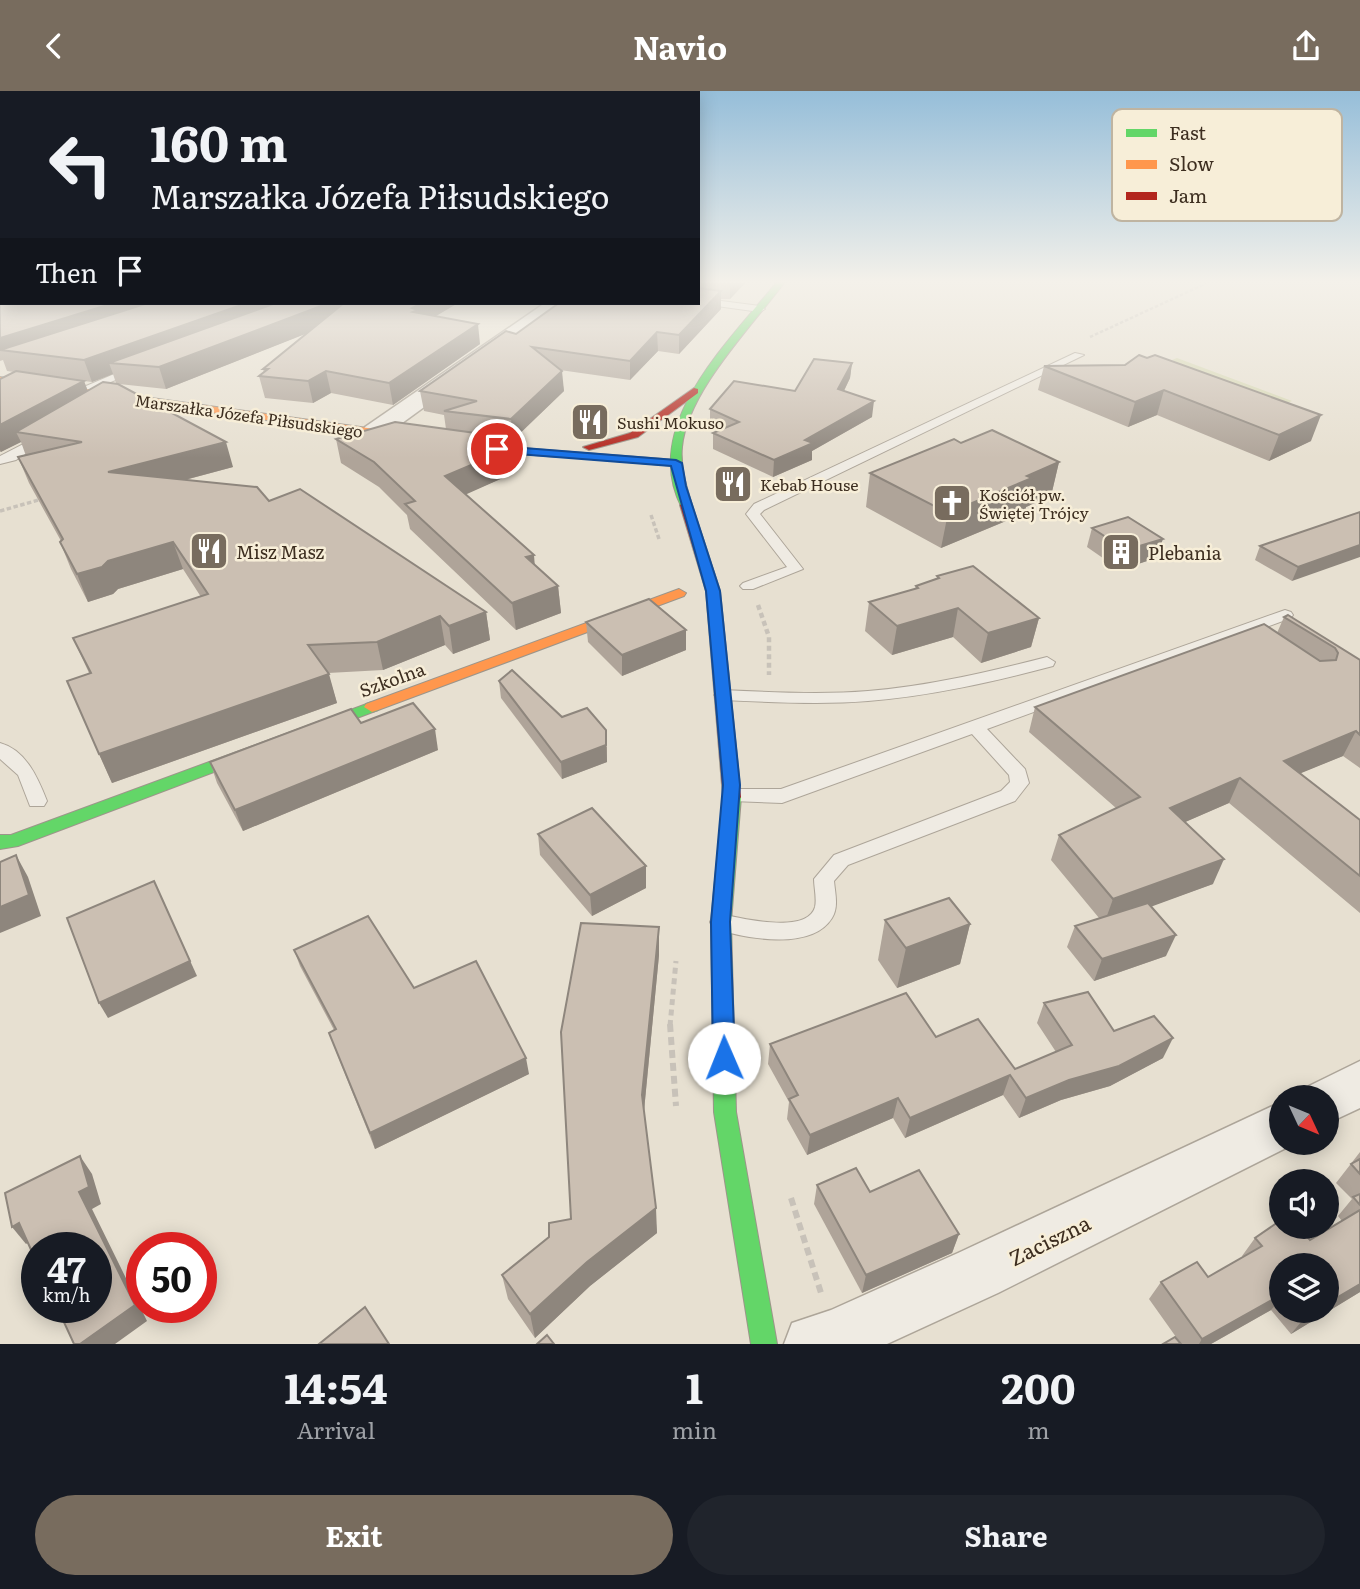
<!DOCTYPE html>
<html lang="en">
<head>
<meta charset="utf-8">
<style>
  :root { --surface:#171b24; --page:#20242c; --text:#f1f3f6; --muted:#9ea1a6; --accent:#786c5e }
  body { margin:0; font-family:Literata,serif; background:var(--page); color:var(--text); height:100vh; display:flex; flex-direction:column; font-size:26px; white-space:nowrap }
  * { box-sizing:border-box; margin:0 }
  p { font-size:23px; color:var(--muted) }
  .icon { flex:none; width:38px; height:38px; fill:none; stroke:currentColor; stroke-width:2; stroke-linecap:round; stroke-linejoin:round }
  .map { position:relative; height:1253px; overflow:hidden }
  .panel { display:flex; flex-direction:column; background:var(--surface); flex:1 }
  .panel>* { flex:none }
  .top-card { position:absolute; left:0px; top:0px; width:700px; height:214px; box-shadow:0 4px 18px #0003; background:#171b24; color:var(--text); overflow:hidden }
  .needle { width:46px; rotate:134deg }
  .fabs { position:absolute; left:1269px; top:994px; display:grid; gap:14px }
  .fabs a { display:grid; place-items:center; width:70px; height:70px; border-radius:50%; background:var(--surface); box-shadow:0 4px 18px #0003; font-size:35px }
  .speed { position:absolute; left:21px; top:1141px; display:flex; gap:14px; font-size:35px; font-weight:700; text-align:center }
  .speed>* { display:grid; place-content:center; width:91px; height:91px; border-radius:50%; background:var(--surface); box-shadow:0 4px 18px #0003; line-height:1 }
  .speed small { font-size:18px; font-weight:400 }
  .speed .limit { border:10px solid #d22; background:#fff; color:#111 }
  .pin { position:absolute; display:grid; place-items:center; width:60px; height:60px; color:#fff; margin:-30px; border:4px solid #fff; border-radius:50%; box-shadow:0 2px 7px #0007 }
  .me { position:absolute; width:77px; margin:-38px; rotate:359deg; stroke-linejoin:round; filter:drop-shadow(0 0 5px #0008) }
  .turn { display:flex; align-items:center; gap:24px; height:147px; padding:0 35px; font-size:32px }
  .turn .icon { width:91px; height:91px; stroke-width:2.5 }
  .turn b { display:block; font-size:49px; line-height:60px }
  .then { display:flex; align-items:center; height:66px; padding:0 35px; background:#0003; gap:14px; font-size:26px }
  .eta { display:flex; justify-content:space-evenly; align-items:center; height:119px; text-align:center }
  .eta b { font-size:42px; font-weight:700; line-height:49px }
  .cta { display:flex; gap:14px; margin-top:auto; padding:14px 35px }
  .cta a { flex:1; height:80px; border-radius:42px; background:var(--accent); color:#fff; font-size:28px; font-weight:700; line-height:80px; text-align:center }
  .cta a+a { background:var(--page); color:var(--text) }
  header { display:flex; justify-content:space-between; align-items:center; height:91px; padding:0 35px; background:var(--accent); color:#fff; font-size:32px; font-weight:700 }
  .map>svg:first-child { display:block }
  .green { fill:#d6d7b3 }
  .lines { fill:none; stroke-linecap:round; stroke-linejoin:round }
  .lane-casing { stroke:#ada599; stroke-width:2 }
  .street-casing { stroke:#ada599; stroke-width:3 }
  .fast-casing { stroke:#9c958a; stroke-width:2 }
  .slow-casing { stroke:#9c958a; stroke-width:2 }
  .jam-casing { stroke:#9c958a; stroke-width:2 }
  .path-far4 { stroke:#c8c2b9; stroke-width:2.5; stroke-dasharray:3.5 2; stroke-linecap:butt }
  .path-far3 { stroke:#c8c2b9; stroke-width:3.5; stroke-dasharray:4.5 2.5; stroke-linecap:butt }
  .path-far2 { stroke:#c8c2b9; stroke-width:4.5; stroke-dasharray:5 3.5; stroke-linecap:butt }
  .path-far1 { stroke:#c8c2b9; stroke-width:5; stroke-dasharray:6 4.5; stroke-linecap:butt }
  .path { stroke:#c8c2b9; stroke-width:6; stroke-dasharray:8 5; stroke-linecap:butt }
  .lane { fill:#efebe3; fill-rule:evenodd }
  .street { fill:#efebe3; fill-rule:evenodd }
  .fast { fill:#63d668; fill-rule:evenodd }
  .slow { fill:#ff974d; fill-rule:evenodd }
  .jam { fill:#b3261e; fill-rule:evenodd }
  .wall { fill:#afa499; fill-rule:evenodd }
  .shaded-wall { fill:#8e867d }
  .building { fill:#cbbfb2; stroke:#8e867d; stroke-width:2 }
  .route { fill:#1a73e8; stroke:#114b97; stroke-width:2 }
  .labels { text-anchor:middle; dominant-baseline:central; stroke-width:5; stroke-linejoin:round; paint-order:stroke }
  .far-street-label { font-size:16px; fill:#3d2e20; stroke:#f7eed8 }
  .far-poi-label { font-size:16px; fill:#3d2e20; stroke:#f7eed8; text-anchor:start }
  .poi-label { font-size:18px; fill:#3d2e20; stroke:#f7eed8; text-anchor:start }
  .street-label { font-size:18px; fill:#3d2e20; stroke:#f7eed8 }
  .near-street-label { font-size:21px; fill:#3d2e20; stroke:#f7eed8 }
  .key { fill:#f7eed8; stroke:#bfb4a1; stroke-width:2 }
  .key-label { font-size:19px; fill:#3d2e20 }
</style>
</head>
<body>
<header><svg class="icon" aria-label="back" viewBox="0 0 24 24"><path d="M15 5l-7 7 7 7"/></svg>Navio<svg class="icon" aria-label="share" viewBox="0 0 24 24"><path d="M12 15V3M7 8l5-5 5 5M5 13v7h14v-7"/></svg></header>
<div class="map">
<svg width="1360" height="1253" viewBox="0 0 1360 1253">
  <rect width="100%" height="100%" fill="#e7e0d1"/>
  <polygon class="green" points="1177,267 1292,310 1270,319 1172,269"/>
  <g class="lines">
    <g class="lane-casing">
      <g id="lane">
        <polygon points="698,207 760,215 765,218 760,221 695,212 698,212"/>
        <polygon points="1075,262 1084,264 764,419 760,423 803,478 753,498 743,498 740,495 743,492 787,476 746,423 754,413"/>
        <polygon points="133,275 138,278 137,280 82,303 72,301"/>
        <polygon points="39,345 49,348 16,369 0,373 0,365"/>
        <path d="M1285 519 1291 521 1293 524 1291 527 987 638 1025 678 1029 692 1015 710 848 774 834 790C835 802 839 816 832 827 811 861 743 847 713 837L710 831 713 825 721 823C740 827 807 844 815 816 817 808 814 796 814 788L834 764 1001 700 1010 691 1009 684 972 643 782 712 732 710 725 708 723 703 725 698H781Z"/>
        <path d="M1047 566 1055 571 1053 575C992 591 931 605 868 610 820 614 771 611 723 609L714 604 723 599C771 601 820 604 868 600 929 595 988 581 1047 566Z"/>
        <path d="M0 652C26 659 38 687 47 710L44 715H30L18 684 0 668Z"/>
      </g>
    </g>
    <g class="street-casing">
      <g id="street">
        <polygon points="545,212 567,212 383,346 365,346 362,341 365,336"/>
        <polygon points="1360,970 1360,1017 1326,1033 1326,1006 1303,1006 1309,995"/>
        <polygon points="1281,1011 1281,1052 1296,1052 998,1202 887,1253 784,1253 792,1232 831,1219 958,1162"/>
      </g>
    </g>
    <g class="fast-casing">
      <g id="fast">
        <path d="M776 192H784C752 235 687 301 682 356 680 375 686 395 692 414L690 417H682C639 335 729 251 776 192Z"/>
        <polygon points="372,611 380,616 378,619 18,755 0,758 0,744 11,744"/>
        <polygon points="732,700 738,702 741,706 731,831 736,1021 777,1253 751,1253 714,1021 711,831 723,706 726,702"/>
      </g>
    </g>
    <g class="slow-casing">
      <g id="slow">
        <polygon points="0,286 497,355 559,360 565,363 559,366 497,361 0,292"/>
        <polygon points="679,498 686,502 684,505 378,619 372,621 364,616 366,613"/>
      </g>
    </g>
    <g class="jam-casing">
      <g id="jam">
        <polygon points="694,297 698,298 698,302 638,346 589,359 583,356 630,342"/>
        <polygon points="559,360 676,369 682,372 676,375 555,365 553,363"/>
        <polygon points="686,410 692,414 720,500 741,706 738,710 726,710 723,706 706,500 680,414"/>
      </g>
    </g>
    <polyline class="path-far4" points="1090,246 1207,192"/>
    <g class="path-far3">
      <polyline points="0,420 42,408"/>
      <polyline points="651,424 659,448"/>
    </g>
    <polyline class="path-far2" points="758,514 769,546 769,584"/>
    <polyline class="path-far1" points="670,935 676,870"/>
    <g class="path">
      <polyline points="670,933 676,1015"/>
      <polyline points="791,1107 821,1202"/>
    </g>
    <use href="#lane" class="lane"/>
    <use href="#street" class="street"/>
    <use href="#fast" class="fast"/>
    <use href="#slow" class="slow"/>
    <use href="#jam" class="jam"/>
  </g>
  <g class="wall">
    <path d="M0 192 2 212H458L435 225 480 253 393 314 331 302 313 312 265 307 259 285 264 282 263 278 307 242 166 298 119 293 233 376 185 389 269 410 486 521 490 549 453 563 445 554 383 579 328 582 337 612 112 692 99 663 89 582 73 547 201 506 183 478 118 498 113 503 88 511 71 478 60 451 61 450 29 392 18 366 26 365 21 351 0 361V288L14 281 7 280 3 269 0 270ZM113 283 116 292 88 300 84 290 92 291Z"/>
    <polygon points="698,192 745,192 730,208 721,208 721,218 679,263 658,260 630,289 560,279 564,300 513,349 491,346 492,356 505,386 465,403 535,474 558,495 561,522 516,539 410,438 407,424 379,396 341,372 336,348 446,338 444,324 424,320 420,300 516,243 698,212"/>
    <polygon points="852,272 850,287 844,300 872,326 812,360 812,369 773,386 713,358 713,342 720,339 710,334 710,318 795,300"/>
    <polygon points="1125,274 1311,350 1269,370 1157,324 1128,336 1038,299 1044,275"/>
    <polygon points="961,352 1059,371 1051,405 1026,416 1025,422 941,457 866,416 870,382"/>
    <polygon points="1360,421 1292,490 1255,469 1260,455"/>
    <polygon points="1092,437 1156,467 1120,479 1087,456"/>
    <polygon points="937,485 1039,527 1031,556 981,572 953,546 892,564 865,540 869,511 915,498 916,495 937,487"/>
    <polygon points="1284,526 1360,569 1360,677 1343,665 1300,682 1360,729 1360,822 1229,712 1185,731 1213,793 1151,815 1166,865 1094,890 1067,856 1075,835 1099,827 1051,769 1059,744 1116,717 1029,641 1035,616 1277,542"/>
    <polygon points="586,531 686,559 622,585 588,551"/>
    <polygon points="499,590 562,626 607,656 607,671 562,688 501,607"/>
    <polygon points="361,632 438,659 243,740 217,692 210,671"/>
    <polygon points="538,743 646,797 592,825 540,764"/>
    <polygon points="885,829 970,833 960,873 897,897 878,869"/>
    <polygon points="659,836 659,864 644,1020 657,1142 590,1195 535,1247 508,1208 502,1184 571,1128"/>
    <polygon points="294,859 414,897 529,983 375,1058 335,958 329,942 334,939 300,875"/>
    <polygon points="1044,912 1114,940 1163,967 1110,995 1061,1009 1019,1027 1003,1004 905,1047 893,1027 807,1064 787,1028 789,1011 768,973 770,953 936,946 1015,978 1056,961 1037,932"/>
    <path d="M1360 1061V1201L1291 1243 1271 1219 1211 1253H1181L1149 1208 1161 1191 1208 1186 1243 1166 1242 1165 1255 1147 1310 1149 1342 1130 1338 1125 1352 1108 1336 1092ZM1281 1174 1326 1220H1281Z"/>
    <polygon points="817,1094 870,1101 959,1143 952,1162 862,1202 814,1113"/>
  </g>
  <g class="shaded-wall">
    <polygon points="730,192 745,192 730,208"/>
    <polygon points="721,200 721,218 679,263 679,244"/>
    <polygon points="114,212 183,212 0,259 0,247"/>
    <polygon points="247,212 306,212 109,272 113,283 92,291 84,269"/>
    <polygon points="329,212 360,212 361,221 166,298 159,276"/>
    <polygon points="422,212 458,212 421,234 412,217"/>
    <polygon points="478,233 480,253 393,314 389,292"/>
    <polygon points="657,241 658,260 630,289 630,270"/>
    <polygon points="852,272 850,287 837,314 838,298"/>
    <polygon points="326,280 331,302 313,312 308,290"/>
    <polygon points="562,280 564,300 513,349 511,328"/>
    <polygon points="84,290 92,312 16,341 21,351 1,361 0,359 0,334"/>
    <polygon points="1164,299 1157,324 1128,336 1135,311"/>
    <polygon points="874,310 872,326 812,360 812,369 773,386 774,369 805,349"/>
    <polygon points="1321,324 1311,350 1269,370 1279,344"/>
    <polygon points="490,344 493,365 502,361 505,386 449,411 445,385"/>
    <polygon points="226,351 233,376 117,407 108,381"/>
    <polygon points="1059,371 1051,405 1026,416 1025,422 941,457 948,422"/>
    <polygon points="1163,448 1156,467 1120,479 1126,459"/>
    <polygon points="173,451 183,478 118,498 113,503 88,511 77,483 108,470"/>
    <polygon points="1360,454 1360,466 1292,490 1298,476"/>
    <polygon points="534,464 536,490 526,466"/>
    <polygon points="558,495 561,522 516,539 512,512"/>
    <polygon points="958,517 953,546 892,564 897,535"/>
    <polygon points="486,521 490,549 453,563 449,535"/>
    <polygon points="440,525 445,554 383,579 377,551"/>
    <polygon points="1039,527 1031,556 981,572 988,542"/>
    <polygon points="686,539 686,559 622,585 622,564"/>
    <polygon points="329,583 337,612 112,692 99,663"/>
    <polygon points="435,638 438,659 243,740 235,719"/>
    <polygon points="606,639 607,671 562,688 561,671"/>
    <polygon points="1356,640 1343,665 1272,694 1284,670"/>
    <polygon points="1240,687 1229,712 1160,742 1170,717"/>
    <polygon points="16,764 28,786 41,825 0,842 0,816"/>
    <polygon points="1224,768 1213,793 1104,833 1113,808"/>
    <polygon points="646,775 646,797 592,825 590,804"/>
    <polygon points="154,790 197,885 108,927 99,912"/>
    <polygon points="970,833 960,873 897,897 906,857"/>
    <polygon points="659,836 659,864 643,1030 642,1004"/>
    <polygon points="1176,844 1166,865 1094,890 1102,868"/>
    <polygon points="1173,947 1163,967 1110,995 1061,1009 1019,1027 1026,1007"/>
    <polygon points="526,967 529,983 375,1058 370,1042"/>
    <polygon points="1010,984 1003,1004 905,1047 910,1027"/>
    <polygon points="898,1007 893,1027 807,1064 810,1044"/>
    <polygon points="80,1065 92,1083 101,1113 92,1118 147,1230 115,1253 80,1253"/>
    <polygon points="656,1117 657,1142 590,1195 535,1247 530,1223 587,1171"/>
    <polygon points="19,1132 32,1149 26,1153 12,1136"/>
    <polygon points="959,1143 952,1162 862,1202 866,1184"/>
    <polygon points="1360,1193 1360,1201 1291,1243 1306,1225 1315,1220 1326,1220 1326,1213"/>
    <polygon points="1281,1204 1281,1208 1271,1219 1211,1253 1199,1253 1202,1248"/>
  </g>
  <g class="building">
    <polygon points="0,192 2,192 2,212 114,212 0,247"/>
    <polygon points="698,197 721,200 679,244 657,241 630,270 532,256 562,280 511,328 444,320 477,310 420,300 506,240 516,243 559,212 698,212"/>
    <polygon points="148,212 247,212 84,269 0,259"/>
    <polygon points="276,212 329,212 159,276 109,272"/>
    <polygon points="344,212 422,212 412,217 418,219 413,221 478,233 389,292 326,280 308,290 259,285 268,278 263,278"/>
    <polygon points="1139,264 1147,267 1155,264 1321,324 1279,344 1164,299 1135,311 1044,275 1125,274"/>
    <polygon points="814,268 852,272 838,298 874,310 805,349 813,352 774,369 713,342 739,331 710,318 734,290 795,300"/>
    <polygon points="16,280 84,290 0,334 0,288"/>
    <polygon points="103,291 118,293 226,351 108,381 257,396 269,410 300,398 486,521 449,535 440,525 377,551 308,554 329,583 99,663 67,590 91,582 73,547 208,503 173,451 108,470 102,476 77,483 60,451 63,448 18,366 82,351 16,341"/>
    <polygon points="395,331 490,344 482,351 502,361 445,385 534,464 526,466 558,495 512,512 405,413 415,410 374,371 336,348"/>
    <polygon points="992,339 1059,371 1027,385 1032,387 948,422 870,382 954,348 961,352"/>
    <polygon points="1360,421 1360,454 1298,476 1260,455"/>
    <polygon points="1128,426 1163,448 1126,459 1092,437"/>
    <polygon points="973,475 1039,527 988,542 958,517 897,535 869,511 918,497 916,495 939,487 937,485"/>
    <polygon points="649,508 686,539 622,564 586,531"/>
    <polygon points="1288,524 1360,569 1360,644 1356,640 1284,670 1360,729 1360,785 1240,687 1170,717 1224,768 1113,808 1059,744 1140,706 1035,616 1264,533 1320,570 1336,569 1338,562 1335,557 1284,526"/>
    <polygon points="512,579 562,626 587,617 606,639 606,654 561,671 499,590"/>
    <polygon points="413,612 435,638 235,719 210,671 351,618 361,632"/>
    <polygon points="592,717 646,775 590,804 538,743"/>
    <polygon points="16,764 29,804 0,816 0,771"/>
    <polygon points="154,790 190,870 99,912 67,827"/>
    <polygon points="949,807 970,833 906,857 885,829"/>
    <polygon points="1148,812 1176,844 1102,868 1075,835"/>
    <polygon points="368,825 414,897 476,870 526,967 370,1042 329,942 336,938 294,859"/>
    <polygon points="581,832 659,836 642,1004 656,1117 587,1171 530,1223 502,1184 549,1146 549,1132 571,1128 561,941"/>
    <polygon points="1088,901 1114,940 1154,925 1173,947 1119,975 1069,989 1026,1007 1010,984 910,1027 898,1007 810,1044 789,1008 798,1004 770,953 906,902 936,946 978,928 1015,978 1072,954 1044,912"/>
    <polygon points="80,1065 89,1096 79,1101 135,1214 80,1253 74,1253 57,1216 96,1216 96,1157 37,1157 37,1172 19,1132 12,1136 5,1102"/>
    <polygon points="1360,1068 1360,1083 1351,1073"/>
    <polygon points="856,1077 870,1101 919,1079 959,1143 866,1184 817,1094"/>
    <polygon points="1360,1103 1360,1114 1353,1106"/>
    <polygon points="1360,1119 1360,1193 1326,1213 1326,1174 1281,1174 1281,1204 1202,1248 1161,1191 1197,1171 1208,1186 1262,1155 1255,1147 1281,1129 1281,1136 1298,1136 1310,1149"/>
    <polygon points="365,1216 389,1253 319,1253"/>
    <polygon points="1301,1220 1315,1220 1306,1225"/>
    <polygon points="547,1244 554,1253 537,1253"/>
    <polygon points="1175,1246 1181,1253 1163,1253"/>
  </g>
  <linearGradient id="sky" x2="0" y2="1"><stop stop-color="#96bed9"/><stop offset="0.52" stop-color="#f4f1ea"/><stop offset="1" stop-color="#f4f1ea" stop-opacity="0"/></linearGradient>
  <rect width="1360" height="367" fill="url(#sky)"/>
  <polygon class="route" points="497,355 676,369 682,372 686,395 720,500 740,694 730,831 735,967 732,973 724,976 716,973 713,967 711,831 723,694 706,500 671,375 493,361 492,358"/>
  <defs>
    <g id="restaurant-square" transform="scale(2.0125)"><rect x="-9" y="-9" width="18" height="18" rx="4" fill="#786c5e" stroke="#f7eed8"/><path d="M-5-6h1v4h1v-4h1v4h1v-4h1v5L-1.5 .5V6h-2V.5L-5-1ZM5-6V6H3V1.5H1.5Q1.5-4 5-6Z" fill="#fff"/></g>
    <g id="church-square" transform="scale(2.0125)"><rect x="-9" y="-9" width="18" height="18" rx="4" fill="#786c5e" stroke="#f7eed8"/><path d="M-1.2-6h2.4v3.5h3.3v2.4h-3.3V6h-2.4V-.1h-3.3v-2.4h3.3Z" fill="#fff"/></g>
    <g id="building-square" transform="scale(2.0125)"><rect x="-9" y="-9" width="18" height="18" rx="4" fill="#786c5e" stroke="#f7eed8"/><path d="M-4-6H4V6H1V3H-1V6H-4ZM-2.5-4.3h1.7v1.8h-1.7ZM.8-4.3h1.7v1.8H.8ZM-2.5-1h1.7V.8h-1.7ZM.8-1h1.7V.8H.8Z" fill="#fff"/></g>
  </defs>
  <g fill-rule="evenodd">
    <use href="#restaurant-square" x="590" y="331"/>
    <use href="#restaurant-square" x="733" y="393"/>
    <use href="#church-square" x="952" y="412"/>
    <use href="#restaurant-square" x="209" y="460"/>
    <use href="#building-square" x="1121" y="461"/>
  </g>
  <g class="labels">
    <g class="far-street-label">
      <text transform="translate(249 324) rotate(8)">Marszałka Józefa Piłsudskiego</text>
    </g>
    <g class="far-poi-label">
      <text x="617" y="331">Sushi Mokuso</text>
      <text x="760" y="393">Kebab House</text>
      <text x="979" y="403">Kościół pw.<tspan x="979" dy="18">Świętej Trójcy</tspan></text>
    </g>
    <g class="poi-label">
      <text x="236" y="460">Misz Masz</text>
      <text x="1148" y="461">Plebania</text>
    </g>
    <g class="street-label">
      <text transform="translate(392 588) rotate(-20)">Szkolna</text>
    </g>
    <g class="near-street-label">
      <text transform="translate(1049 1148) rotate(-26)">Zaciszna</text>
    </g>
  </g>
  <rect x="1112" y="18" width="230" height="112" rx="10" class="key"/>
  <rect x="1126" y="38" width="31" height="8" fill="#63d668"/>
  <rect x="1126" y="69" width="31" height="9" fill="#ff974d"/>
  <rect x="1126" y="101" width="31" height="8" fill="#b3261e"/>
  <g class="key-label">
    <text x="1169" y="49">Fast</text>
    <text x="1169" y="80">Slow</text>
    <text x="1169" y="112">Jam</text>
  </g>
</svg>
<div class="fabs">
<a><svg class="needle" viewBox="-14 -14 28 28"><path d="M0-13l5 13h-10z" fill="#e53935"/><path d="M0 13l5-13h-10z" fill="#9ea1a6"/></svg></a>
<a><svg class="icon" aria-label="sound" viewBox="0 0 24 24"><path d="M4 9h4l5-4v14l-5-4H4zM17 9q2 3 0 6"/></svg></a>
<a><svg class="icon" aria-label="layers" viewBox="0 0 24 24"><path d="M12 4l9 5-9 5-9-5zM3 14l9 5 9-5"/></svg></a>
</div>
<div class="speed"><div>47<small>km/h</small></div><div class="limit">50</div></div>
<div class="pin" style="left:497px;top:358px;background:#d93025"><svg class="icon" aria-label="arrive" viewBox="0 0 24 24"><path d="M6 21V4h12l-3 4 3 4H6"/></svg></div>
<svg class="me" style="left:724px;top:967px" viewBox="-20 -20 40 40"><circle r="19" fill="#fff"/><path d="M0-13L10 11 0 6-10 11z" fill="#1a73e8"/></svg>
<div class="top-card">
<div class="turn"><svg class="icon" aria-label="left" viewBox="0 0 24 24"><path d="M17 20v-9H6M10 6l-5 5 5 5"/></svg><div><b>160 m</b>Marszałka Józefa Piłsudskiego</div></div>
<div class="then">Then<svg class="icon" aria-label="arrive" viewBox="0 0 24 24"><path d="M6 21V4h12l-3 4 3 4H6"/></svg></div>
</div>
</div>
<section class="panel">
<div class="eta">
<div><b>14:54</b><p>Arrival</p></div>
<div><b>1</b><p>min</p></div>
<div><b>200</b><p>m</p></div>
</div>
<div class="cta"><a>Exit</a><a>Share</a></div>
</section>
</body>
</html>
